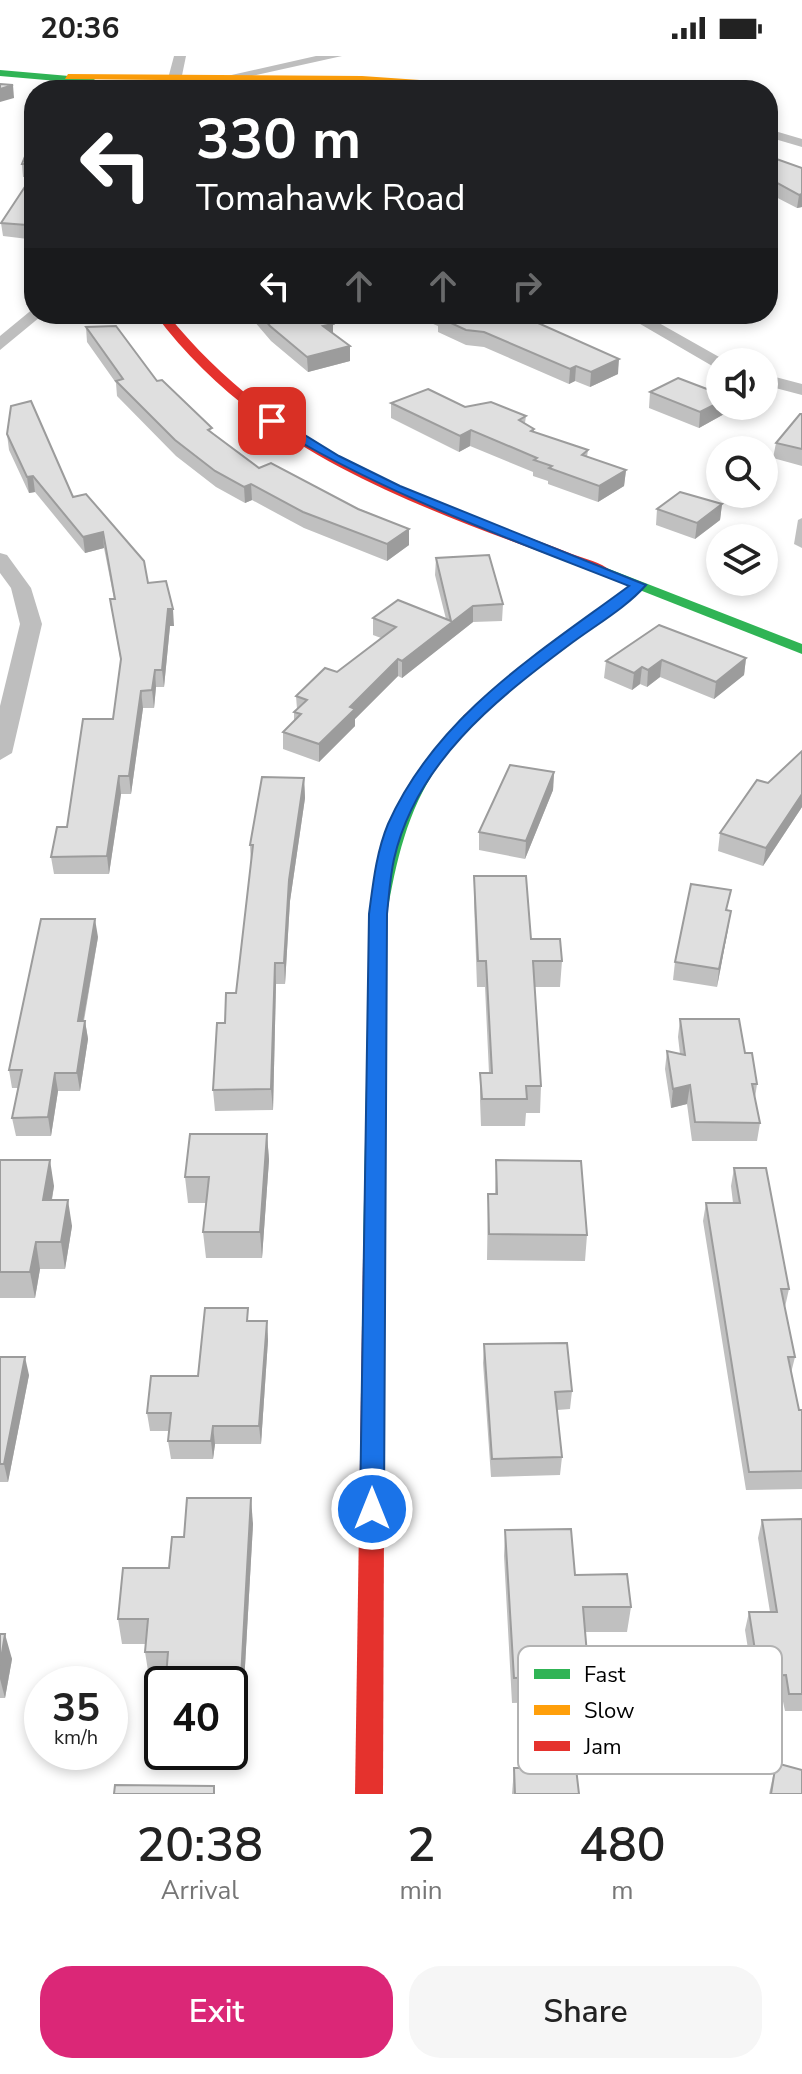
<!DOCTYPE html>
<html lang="en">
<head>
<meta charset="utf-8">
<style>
  :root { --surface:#fff; --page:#f6f6f6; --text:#222; --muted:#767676; --accent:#db2777 }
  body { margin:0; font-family:"Nunito Sans",sans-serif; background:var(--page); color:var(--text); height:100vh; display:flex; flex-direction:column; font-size:30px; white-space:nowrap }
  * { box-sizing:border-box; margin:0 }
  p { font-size:26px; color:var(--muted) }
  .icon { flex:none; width:44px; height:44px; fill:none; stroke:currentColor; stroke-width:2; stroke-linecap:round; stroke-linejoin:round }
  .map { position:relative; height:1738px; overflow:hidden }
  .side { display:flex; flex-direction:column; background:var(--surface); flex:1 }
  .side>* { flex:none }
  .top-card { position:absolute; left:24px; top:24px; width:754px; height:244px; border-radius:32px; box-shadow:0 4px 12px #0003; background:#202124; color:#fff; overflow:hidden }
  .fabs { position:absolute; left:706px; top:292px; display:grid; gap:16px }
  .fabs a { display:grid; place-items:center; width:72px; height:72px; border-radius:50%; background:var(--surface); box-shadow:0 4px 12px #0003; font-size:40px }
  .speed { position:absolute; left:24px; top:1610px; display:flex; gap:16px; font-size:40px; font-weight:700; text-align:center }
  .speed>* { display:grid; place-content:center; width:104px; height:104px; border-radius:50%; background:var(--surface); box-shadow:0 4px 12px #0003; line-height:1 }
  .speed small { font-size:20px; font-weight:400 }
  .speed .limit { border:4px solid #111; border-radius:12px; background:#fff; color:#111 }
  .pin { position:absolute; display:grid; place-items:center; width:68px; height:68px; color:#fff; margin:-34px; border-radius:16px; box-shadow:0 4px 12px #0006 }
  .me { position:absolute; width:88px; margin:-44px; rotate:0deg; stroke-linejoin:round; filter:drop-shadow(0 0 6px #0008) }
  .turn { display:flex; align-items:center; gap:28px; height:168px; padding:0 40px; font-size:36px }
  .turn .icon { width:104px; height:104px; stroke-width:2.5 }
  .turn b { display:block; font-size:56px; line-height:68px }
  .lanes { display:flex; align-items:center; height:76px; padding:0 40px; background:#0003; justify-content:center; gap:40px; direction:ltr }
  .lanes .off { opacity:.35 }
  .eta { display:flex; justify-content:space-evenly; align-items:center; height:136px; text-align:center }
  .eta b { font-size:48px; font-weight:600; line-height:56px }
  .action { display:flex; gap:16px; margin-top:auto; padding:16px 40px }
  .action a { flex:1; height:92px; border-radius:32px; background:var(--accent); color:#fff; font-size:32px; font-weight:600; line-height:92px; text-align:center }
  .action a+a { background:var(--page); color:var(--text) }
  .status { display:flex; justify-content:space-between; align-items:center; height:56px; padding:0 40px; background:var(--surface); direction:ltr }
  .status svg { height:22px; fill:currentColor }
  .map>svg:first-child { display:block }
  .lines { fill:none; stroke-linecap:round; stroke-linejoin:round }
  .street { fill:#bebebe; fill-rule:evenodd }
  .fast { fill:#30b455; fill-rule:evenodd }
  .slow { fill:#ff9f0a; fill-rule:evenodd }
  .jam { fill:#e5322d; fill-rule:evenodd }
  .wall { fill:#c0c0c0 }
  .shaded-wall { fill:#9c9c9c }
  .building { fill:#dfdfdf; stroke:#9c9c9c; stroke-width:2 }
  .route { fill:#1a73e8; stroke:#114b97; stroke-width:2 }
  .key { fill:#fff; stroke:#b2b2b2; stroke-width:2 }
  .key-label { font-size:22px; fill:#000 }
</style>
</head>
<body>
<div class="status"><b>20:36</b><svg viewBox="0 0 49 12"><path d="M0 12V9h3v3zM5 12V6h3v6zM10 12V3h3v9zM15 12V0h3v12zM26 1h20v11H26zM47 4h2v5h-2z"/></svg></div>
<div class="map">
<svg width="802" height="1738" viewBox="0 0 802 1738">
  <rect width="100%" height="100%" fill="#fff"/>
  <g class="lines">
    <g class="street">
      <polygon points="174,0 186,0 179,34 165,34"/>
      <polygon points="316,0 342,0 234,24 227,20"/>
      <polygon points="768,73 802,83 802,91 768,81"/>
      <polygon points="34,252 34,258 42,258 40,261 0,294 0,280"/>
      <polygon points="623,258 643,258 728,306 720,306 720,312 714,311"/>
      <polygon points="764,318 802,328 802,339 764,329"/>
      <polygon points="0,497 7,499 31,532 42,568 12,697 0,704 0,650 20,568 11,532 0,517"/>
    </g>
    <g class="fast">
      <polygon points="0,14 92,22 97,25 92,28 0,20"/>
      <polygon points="604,511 802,588 802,598 599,518 599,512"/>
      <path d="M470 657 478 662C465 679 450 693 438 710 407 755 396 806 387 858L385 1201 382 1207 374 1209 366 1207 363 1201 369 858 374 828 388 775 409 729 426 704 464 659Z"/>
    </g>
    <polygon class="slow" points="68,18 362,20 520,31 525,34 362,26 65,23"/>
    <g class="jam">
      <path d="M155 258H167C252 363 356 417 480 464 511 475 542 486 572 498 585 503 601 506 611 515L604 519 599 518C435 455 265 406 155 258Z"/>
      <polygon points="639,525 646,529 644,532 529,617 476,665 464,665 462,662 464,659 519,611"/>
      <polygon points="374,1193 382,1195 385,1201 383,1738 355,1738 363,1201 366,1195"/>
    </g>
  </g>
  <g class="wall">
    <polygon points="34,78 34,178 28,183 3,180 1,167 31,121 23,121 22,108"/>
    <polygon points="768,100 802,112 802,151 797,152 768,137"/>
    <polygon points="248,258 322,258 333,268 333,277 350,290 350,305 308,316 271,285"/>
    <polygon points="418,258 518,258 618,318 590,331 575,325 569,328 484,291 466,289 438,276 438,270 424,264"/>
    <polygon points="86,271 157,325 213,377 259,412 409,473 409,489 387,505 304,472 252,444 245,447 216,431 176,400 117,340 116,327 87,286"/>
    <polygon points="650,336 720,350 727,350 726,357 699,372 649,352"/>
    <polygon points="391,347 465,351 526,360 525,367 534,373 534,376 588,394 587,401 626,414 624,430 598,446 548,428 548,425 533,420 533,416 470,390 459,396 391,362"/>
    <polygon points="802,358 802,410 773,402 776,387"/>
    <polygon points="7,378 73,441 148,527 174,570 170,570 164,631 156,631 154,652 143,652 131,738 121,738 109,818 54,818 51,801 67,771 113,663 121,607 110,543 114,543 104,492 85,497 35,436 29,437 9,394"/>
    <polygon points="722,448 720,464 695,483 656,469 657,453"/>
    <polygon points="802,462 802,492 794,488 798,464"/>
    <polygon points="436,502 503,548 502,565 473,566 402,622 398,620 355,663 355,670 319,706 283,693 283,676 294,665 294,656 297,653 296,640 337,616 381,582 373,579 373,562 446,563 435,519"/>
    <polygon points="746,602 744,619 714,643 660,621 647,631 640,628 632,634 604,622 606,605"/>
    <polygon points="802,695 802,751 763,810 718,795 720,777 768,727"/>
    <polygon points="554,716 553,734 525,803 479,794 479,776"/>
    <polygon points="304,722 305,742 290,845 285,928 276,928 273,1054 215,1055 213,1034 225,967 236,937 251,809 250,789"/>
    <polygon points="474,820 531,883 562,905 560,931 534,931 541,1030 540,1057 526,1057 525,1070 481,1070 480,1044 480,1017 489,1017 485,931 477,931 474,845"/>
    <polygon points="728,854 728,873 717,931 673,924 675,906"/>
    <polygon points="98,881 84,965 85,965 88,983 80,1035 58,1035 51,1080 16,1080 12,1062 18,1032 12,1032 9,1014"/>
    <polygon points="680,963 745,997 757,1028 755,1042 760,1067 757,1085 692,1085 687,1048 671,1052 665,1013 667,995 680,998 678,981"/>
    <polygon points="267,1078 269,1104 262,1202 206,1202 203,1176 206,1147 188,1147 185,1121"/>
    <polygon points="0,1104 54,1130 52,1144 72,1170 65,1213 40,1213 35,1242 0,1242"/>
    <polygon points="496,1104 587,1179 585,1205 487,1204 488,1138 495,1138"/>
    <polygon points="734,1112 789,1233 785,1251 795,1301 791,1317 799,1354 802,1354 802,1433 746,1434 703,1165 706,1147 733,1147 731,1130"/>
    <polygon points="249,1265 267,1265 268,1284 261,1388 215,1388 213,1403 171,1403 168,1385 169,1375 150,1375 147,1357 198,1320"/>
    <polygon points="484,1288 572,1335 570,1353 557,1354 562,1401 560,1419 491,1421 483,1307"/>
    <polygon points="0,1301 29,1319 8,1426 0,1426"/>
    <polygon points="802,1463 802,1655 785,1655 781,1636 755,1637 745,1574 749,1556 770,1556 758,1482 762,1464"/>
    <polygon points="253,1468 243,1646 230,1646 230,1628 167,1628 166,1621 149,1621 145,1596 145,1588 122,1588 118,1563 169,1512 184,1481"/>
    <polygon points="505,1474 575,1519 631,1551 627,1576 585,1576 589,1622 609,1657 605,1682 548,1683 545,1646 512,1647 504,1500"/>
    <polygon points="0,1578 12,1603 5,1642 0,1642"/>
    <polygon points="776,1707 802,1738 769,1738"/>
    <polygon points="514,1712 579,1738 512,1738"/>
  </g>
  <g class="shaded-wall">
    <polygon points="13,29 14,42 0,46 0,33"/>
    <polygon points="802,138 802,151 797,152 799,139"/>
    <polygon points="34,162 34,178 28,183 27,169"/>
    <polygon points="333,268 333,283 323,270"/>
    <polygon points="350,290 350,305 308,316 307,301"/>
    <polygon points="619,303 618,318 590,331 591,316"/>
    <polygon points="576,310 575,325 569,328 570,313"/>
    <polygon points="720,346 720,350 727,350 726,357 699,372 700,356"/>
    <polygon points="471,374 470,390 459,396 460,380"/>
    <polygon points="626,414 624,430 598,446 599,430"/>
    <polygon points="33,420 35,436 29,437 27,421"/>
    <polygon points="251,428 252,444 245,447 244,431"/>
    <polygon points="722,448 720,464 695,483 697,467"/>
    <polygon points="409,473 409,489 387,505 387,488"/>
    <polygon points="103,476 104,492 85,497 83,481"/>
    <polygon points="473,550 473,566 402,622 402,605"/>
    <polygon points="168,553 173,553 174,570 170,570 164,631 162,614"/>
    <polygon points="746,602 744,619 714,643 716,626"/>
    <polygon points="398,603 398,620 355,663 355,670 319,706 319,688 350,651"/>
    <polygon points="662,604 660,621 647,631 648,614"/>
    <polygon points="642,611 640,628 632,634 634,617"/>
    <polygon points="155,614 156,631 154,652 152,634"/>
    <polygon points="141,635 143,652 131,738 129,720"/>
    <polygon points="554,716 553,734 525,803 526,785"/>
    <polygon points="119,720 121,738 109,818 107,800"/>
    <polygon points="304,722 305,742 290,845 285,928 284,907 289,824"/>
    <polygon points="802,738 802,751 763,810 766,792"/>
    <polygon points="731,855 728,873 717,931 719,913"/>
    <polygon points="95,863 98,881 80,983 78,965"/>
    <polygon points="275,907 276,928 273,1054 271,1033"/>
    <polygon points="85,965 88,983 80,1035 77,1017"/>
    <polygon points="55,1017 58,1035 51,1080 48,1061"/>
    <polygon points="690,1029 687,1048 671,1052 673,1033"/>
    <polygon points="267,1078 269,1104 262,1202 260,1176"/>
    <polygon points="50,1104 54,1130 47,1170 43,1144"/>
    <polygon points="68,1144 72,1170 65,1213 61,1186"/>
    <polygon points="36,1186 40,1213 35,1242 30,1216"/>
    <polygon points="267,1265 268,1284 261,1388 259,1370"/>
    <polygon points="25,1301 29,1319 8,1426 4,1408"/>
    <polygon points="213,1370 215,1388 213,1403 211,1385"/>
    <polygon points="251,1442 253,1468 243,1646 241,1621"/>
    <polygon points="5,1578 12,1603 5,1642 0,1623 0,1609"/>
  </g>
  <g class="building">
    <polygon points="0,28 13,29 0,33"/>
    <polygon points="214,33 293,34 214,34"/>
    <polygon points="34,78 34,108 22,108"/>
    <polygon points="768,100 802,112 802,138 799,139 768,122"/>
    <polygon points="34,117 34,162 27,169 1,167"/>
    <polygon points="260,258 322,258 333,268 323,270 350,290 307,301 270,270"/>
    <polygon points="444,258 518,258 619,303 591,316 576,310 570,313 484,276 466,274 438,261 445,259"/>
    <polygon points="116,270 157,325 162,324 212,372 208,374 259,412 271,407 358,453 409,473 387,488 303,456 251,428 244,431 215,415 175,384 116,325 123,323 86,271"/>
    <polygon points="678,322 720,338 720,346 700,356 650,336"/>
    <polygon points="428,333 465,351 491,346 526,360 519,364 534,373 531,375 588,394 582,399 626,414 599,430 549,412 552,410 534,404 537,402 471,374 460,380 391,347"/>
    <polygon points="31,345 73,441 86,438 144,505 148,527 166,525 173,553 168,553 162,614 155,614 152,634 141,635 129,720 119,720 107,800 51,801 57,771 67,771 83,663 113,663 121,603 110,543 115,543 103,476 83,481 33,420 27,421 7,378 11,350"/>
    <polygon points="800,358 802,358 802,393 776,387"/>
    <polygon points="680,436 722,448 697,467 657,453"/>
    <polygon points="489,499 503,548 473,550 402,605 398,603 350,651 355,653 319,688 283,676 301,658 294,656 307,644 296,640 325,612 337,616 396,571 373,562 398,544 451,565 436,502"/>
    <polygon points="659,569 746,602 716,626 662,604 648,614 642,611 634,617 606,605"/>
    <polygon points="802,695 802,738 766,792 720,777 757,724 768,727"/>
    <polygon points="510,709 554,716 526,785 479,776"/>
    <polygon points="262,721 304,722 289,824 284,907 275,907 271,1033 213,1034 217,967 225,967 226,937 236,937 253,789 250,789"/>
    <polygon points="474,820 526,820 531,883 560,883 562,905 533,905 541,1030 526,1030 527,1043 482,1043 480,1017 492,1017 486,905 478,905"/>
    <polygon points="691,828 731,834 726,854 731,855 719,913 675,906"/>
    <polygon points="41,863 95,863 78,965 85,965 77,1017 55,1017 48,1061 12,1062 22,1014 9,1014"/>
    <polygon points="680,963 739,963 745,997 752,997 757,1028 752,1028 760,1067 695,1066 690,1029 673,1033 667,995 685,999"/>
    <polygon points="190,1078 267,1078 260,1176 203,1176 209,1121 185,1121"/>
    <polygon points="0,1104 50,1104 43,1144 68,1144 61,1186 36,1186 30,1216 0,1216"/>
    <polygon points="496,1104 581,1105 587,1179 489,1178 488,1138 497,1138"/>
    <polygon points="734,1112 766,1112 789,1233 781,1233 795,1301 788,1301 799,1354 802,1354 802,1415 749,1416 706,1147 740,1147"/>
    <polygon points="205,1252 248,1252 247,1265 267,1265 259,1370 213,1370 211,1385 168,1385 171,1357 147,1357 151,1320 198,1320"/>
    <polygon points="567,1287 572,1335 555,1336 562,1401 492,1403 484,1288"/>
    <polygon points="0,1301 25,1301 4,1408 0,1408"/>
    <polygon points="187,1442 251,1442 241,1621 166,1621 168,1596 145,1596 148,1563 118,1563 123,1512 169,1512 172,1481 184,1481"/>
    <polygon points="802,1463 802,1638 789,1638 786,1619 759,1620 749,1556 777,1556 762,1464"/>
    <polygon points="571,1473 575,1519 627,1518 631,1551 583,1551 589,1622 605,1621 609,1657 550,1658 548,1621 514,1622 505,1474"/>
    <polygon points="0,1578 5,1578 0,1609"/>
    <polygon points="776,1707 802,1714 802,1738 771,1738"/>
    <polygon points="514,1712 576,1712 579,1738 515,1738"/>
    <polygon points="115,1729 214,1730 214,1738 114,1738"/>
  </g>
  <path class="route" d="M268 362H277L339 400 400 430 646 529C626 552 594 570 569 589 494 645 416 707 394 803 390 821 389 840 387 858L384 1453 380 1460 372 1464 363 1460 360 1453 369 858C373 828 376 797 388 768 436 660 537 598 629 530 505 481 381 437 268 367Z"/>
  <rect x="518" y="1590" width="264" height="128" rx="12" class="key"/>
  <rect x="534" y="1613" width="36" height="10" fill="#30b455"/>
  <rect x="534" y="1649" width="36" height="10" fill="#ff9f0a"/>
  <rect x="534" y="1685" width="36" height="10" fill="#e5322d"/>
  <g class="key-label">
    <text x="584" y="1626">Fast</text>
    <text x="584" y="1662">Slow</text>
    <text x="584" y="1698">Jam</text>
  </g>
</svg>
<div class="fabs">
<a><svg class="icon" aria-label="sound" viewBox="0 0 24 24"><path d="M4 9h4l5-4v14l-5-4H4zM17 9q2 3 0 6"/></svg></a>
<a><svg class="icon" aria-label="search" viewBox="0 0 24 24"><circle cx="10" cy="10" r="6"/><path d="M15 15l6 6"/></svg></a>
<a><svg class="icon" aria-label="layers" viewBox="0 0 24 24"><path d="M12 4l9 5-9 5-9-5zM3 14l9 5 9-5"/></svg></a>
</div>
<div class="speed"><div>35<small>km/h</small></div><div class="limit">40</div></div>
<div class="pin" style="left:272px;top:365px;background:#d93025"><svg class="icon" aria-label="arrive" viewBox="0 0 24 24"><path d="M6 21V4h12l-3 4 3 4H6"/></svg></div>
<svg class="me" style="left:372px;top:1453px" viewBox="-20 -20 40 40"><circle r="17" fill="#1a73e8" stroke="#fff" stroke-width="3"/><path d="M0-11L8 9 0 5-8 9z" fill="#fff"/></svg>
<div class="top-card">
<div class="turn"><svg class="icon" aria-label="left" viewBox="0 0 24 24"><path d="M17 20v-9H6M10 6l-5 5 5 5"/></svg><div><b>330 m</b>Tomahawk Road</div></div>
<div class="lanes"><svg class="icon" aria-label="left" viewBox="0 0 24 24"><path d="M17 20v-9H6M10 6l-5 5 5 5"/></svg><svg class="icon off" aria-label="ahead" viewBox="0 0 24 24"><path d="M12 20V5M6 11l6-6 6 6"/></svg><svg class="icon off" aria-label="ahead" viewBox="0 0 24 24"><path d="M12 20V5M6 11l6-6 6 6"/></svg><svg class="icon off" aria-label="right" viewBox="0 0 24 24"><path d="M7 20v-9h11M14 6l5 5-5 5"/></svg></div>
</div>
</div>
<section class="side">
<div class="eta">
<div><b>20:38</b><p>Arrival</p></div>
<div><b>2</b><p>min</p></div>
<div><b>480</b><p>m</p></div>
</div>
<div class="action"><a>Exit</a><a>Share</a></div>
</section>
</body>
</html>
